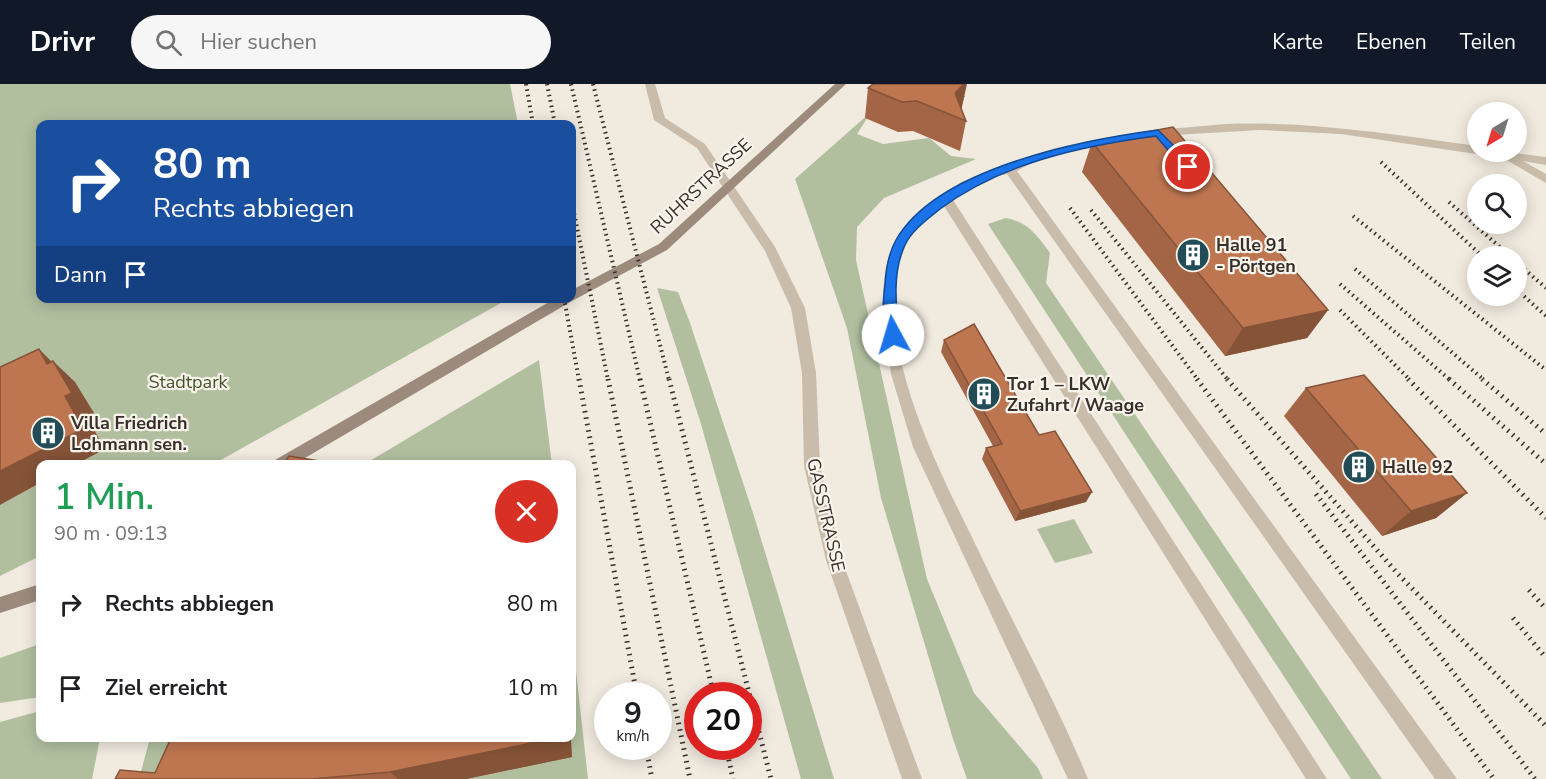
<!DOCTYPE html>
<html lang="de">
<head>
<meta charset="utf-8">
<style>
  :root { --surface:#fff; --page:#f6f6f6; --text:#202124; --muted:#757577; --accent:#111827 }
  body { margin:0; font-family:"Nunito Sans",sans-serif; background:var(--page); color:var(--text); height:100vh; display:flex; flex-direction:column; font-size:22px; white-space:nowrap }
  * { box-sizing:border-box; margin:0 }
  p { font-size:20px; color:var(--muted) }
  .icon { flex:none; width:33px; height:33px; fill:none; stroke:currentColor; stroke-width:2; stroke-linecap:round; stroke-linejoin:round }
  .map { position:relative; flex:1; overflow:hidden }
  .sheet { position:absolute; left:36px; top:376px; width:540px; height:282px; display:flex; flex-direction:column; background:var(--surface); border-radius:12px; box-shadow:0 3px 15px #0003 }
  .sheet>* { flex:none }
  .guide { position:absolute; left:36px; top:36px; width:540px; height:183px; border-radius:12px; box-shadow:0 3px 15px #0003; background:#1a4fa0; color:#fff; overflow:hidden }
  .needle { width:39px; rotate:218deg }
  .buttons { position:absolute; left:1467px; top:18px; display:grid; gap:12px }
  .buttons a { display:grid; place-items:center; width:60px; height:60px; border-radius:50%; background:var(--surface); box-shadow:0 3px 15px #0003; font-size:30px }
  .speed { position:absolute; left:594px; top:598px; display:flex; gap:12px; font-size:30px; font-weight:700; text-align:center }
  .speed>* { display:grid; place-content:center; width:78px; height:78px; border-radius:50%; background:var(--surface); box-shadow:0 3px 15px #0003; line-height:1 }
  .speed small { font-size:15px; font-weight:400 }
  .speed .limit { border:9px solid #d22; background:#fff; color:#111 }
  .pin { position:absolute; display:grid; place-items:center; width:51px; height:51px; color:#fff; margin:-26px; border:3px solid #fff; border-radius:50%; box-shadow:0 2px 6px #0007 }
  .me { position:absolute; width:66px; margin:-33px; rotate:354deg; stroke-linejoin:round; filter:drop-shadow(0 0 4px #0008) }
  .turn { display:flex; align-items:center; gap:21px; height:126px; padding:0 18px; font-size:27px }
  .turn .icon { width:78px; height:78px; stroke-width:2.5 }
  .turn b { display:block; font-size:42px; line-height:51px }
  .then { display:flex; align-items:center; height:57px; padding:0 18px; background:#0003; gap:12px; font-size:22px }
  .round { display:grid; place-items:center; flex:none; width:63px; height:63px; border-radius:32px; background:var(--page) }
  .headline { display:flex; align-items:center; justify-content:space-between; height:102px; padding:0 18px }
  h1 { font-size:36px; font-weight:600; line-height:45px; color:#1e9e55 }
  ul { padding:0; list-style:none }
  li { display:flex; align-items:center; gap:18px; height:84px; padding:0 18px }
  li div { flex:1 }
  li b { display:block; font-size:22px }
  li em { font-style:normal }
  header { display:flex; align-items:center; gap:36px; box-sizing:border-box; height:84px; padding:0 30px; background:var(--accent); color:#fff }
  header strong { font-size:28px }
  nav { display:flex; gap:33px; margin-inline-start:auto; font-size:21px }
  .search { width:420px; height:54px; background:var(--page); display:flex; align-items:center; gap:15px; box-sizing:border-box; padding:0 21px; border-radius:33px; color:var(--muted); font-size:22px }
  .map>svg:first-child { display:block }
  .green { fill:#b1bf9f }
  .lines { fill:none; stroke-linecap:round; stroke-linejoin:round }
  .service { fill:#c9bcab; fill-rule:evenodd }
  .minor { fill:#c9bcab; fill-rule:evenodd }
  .secondary { fill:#9c8b7d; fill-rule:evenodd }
  .rail-far1 { stroke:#372f2a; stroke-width:4; stroke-dasharray:1.5 4; stroke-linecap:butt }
  .rail { stroke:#372f2a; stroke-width:5; stroke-dasharray:1.5 5; stroke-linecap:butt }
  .wall { fill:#a36545 }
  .shaded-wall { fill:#855338 }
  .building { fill:#be7650; stroke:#855338; stroke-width:1.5 }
  .route { fill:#1a73e8; stroke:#114b97; stroke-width:1.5 }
  .labels { text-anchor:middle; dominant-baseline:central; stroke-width:4.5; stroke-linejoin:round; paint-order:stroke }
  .street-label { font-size:18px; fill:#372f2a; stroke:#f9f4eb }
  .poi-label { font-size:18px; font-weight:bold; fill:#372f2a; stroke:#f9f4eb; text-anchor:start }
  .park-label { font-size:18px; fill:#43542f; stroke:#f9f4eb }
</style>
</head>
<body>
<header>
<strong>Drivr</strong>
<div class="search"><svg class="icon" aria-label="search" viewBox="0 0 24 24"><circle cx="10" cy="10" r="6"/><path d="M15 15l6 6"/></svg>Hier suchen</div>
<nav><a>Karte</a><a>Ebenen</a><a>Teilen</a></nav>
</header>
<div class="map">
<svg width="1546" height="695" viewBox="0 0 1546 695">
  <rect width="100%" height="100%" fill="#f1eadf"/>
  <g class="green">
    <polygon points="0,0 510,0 518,40 40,40 40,214 508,215 212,381 75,381 105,365 87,333 93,330 0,309"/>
    <polygon points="871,28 857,50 883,60 929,54 951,72 976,75 884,114 857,143 856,176 927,495 974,609 1038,684 1043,695 967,695 953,655 881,414 847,244 795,95"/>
    <path d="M1006 134C1028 138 1037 151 1050 169L1046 199 1382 695H1351L988 140Z"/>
    <polygon points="657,204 678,208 690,239 754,432 834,695 801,695 701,340"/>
    <polygon points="539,276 552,381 363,381"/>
    <polygon points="40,399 40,472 0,492 0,421"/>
    <polygon points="1074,435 1093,469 1055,479 1037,445"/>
    <polygon points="572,551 588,695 139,695 150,654 572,654"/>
    <polygon points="40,560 40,613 0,619 0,574"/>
    <polygon points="40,627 40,654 100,654 92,695 0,695 0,638"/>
  </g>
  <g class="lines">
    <g class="service">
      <path d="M1226 40C1312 37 1393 51 1478 62V68H1506L1546 73V81L1523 77 1546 90V99L1503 74 1341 50 1260 46 1157 52 1151 49 1157 46Z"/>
      <path d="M1121 51 1125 52V56C1088 65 1050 67 1017 87L1457 695H1435L1007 90C987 93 969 104 953 116L1327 695H1306L944 122C931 132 913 144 906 160 865 254 942 390 982 474 1017 547 1057 620 1088 695H1068L913 363 891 290 883 234V207L886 182 899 150 916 132 961 98 1055 64Z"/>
    </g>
    <polygon class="minor" points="645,0 655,0 665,34 705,60 775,163 805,224 816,289 820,382 842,476 922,695 902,695 826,476 804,382 802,289 791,224 765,167 697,64 654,36"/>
    <g class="secondary">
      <polygon points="835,0 846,0 667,166 572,217 293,381 272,381 275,376 556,214 572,214 572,206 659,160"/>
      <polygon points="40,500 40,516 0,529 0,513"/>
    </g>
    <g class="rail-far1">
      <polyline points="526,0 533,40"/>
      <polyline points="547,0 555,40"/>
      <polyline points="571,0 640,296"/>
      <polyline points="593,0 669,296"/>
      <polyline points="1381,78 1482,172"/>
      <polyline points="1449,118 1510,172"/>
      <polyline points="572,119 608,296"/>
      <polyline points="1070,124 1198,296"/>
      <polyline points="1091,126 1228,296"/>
      <polyline points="1353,132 1546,286"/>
      <polyline points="1516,178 1546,204"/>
      <polyline points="1355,185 1484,296"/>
      <polyline points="1340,200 1450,296"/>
      <polyline points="1516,205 1546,232"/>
      <polyline points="564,214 579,296"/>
      <polyline points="1340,226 1410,296"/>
    </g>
    <g class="rail">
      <polyline points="579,295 637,612"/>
      <polyline points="608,295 690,695"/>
      <polyline points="640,295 714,612"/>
      <polyline points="669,295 771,695"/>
      <polyline points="1197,295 1494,695"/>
      <polyline points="1227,295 1398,490 1546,642"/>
      <polyline points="1408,295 1546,434"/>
      <polyline points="1449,295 1546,380"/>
      <polyline points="1482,295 1546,350"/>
      <polyline points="1316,410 1535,695"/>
      <polyline points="1529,506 1546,525"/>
      <polyline points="1513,534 1546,574"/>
      <polyline points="646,663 652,695"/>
      <polyline points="726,663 733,695"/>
    </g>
  </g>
  <g class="wall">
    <polygon points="868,4 965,12 964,13 961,25 966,37 960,67 913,47 898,48 865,34"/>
    <polygon points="1092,58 1328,226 1307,254 1225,272 1082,88"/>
    <polygon points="944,256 1039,351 1086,418 1015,437 982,375 986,364 993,362 941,268"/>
    <polygon points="1306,304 1467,409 1436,434 1382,452 1284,332"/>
    <polygon points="572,673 466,695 115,695 155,689"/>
  </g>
  <g class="shaded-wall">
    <polygon points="957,0 967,0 961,27 951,31"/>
    <polygon points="1328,226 1307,254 1225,272 1243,244"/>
    <polygon points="39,265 57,283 53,277 75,298 94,329 87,333 105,365 75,381 40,381 40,399 0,421 0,387 47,280"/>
    <polygon points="1092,408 1086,418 1015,437 1020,427"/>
    <polygon points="1467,409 1436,434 1382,452 1411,427"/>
    <polygon points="556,654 571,654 572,673 466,695 398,695 390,688"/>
  </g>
  <g class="building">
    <polygon points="873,0 964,0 955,9 966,37 917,17 902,18 868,4"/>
    <polygon points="1173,43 1328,226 1243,244 1092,58"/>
    <polygon points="974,240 1039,351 1055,347 1092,408 1020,427 986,364 1002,360 944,256"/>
    <polygon points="39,265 47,280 53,277 72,309 65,312 83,345 0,387 0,283"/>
    <polygon points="1364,291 1467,409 1411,427 1306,304"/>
    <polygon points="289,372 332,379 331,381 283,381"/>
    <polygon points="171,654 556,654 390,688 312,695 115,695 120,686 155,689"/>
  </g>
  <path class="route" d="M1158 46 1192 80V85H1184L1156 52C1081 62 1002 79 940 125 928 135 912 146 905 161 892 188 896 222 899 251L897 255H888C881 239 883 217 885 200 886 185 888 170 896 156 937 84 1082 56 1158 46Z"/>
  <defs>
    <g id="building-disc" transform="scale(1.725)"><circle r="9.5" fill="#224d56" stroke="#f9f4eb"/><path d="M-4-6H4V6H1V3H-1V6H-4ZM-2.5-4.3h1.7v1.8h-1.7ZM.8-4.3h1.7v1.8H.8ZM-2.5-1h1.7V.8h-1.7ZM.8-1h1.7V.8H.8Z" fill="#fff"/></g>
  </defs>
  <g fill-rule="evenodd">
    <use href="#building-disc" x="1193" y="171"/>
    <use href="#building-disc" x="984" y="310"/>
    <use href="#building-disc" x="48" y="349"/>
    <use href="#building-disc" x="1359" y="383"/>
  </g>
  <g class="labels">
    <g class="street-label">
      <text transform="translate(701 102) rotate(-43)">RUHRSTRASSE</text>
      <text transform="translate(826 431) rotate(77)">GASSTRASSE</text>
    </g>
    <g class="poi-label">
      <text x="1216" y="161">Halle 91<tspan x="1216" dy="21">- Pörtgen</tspan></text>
      <text x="1007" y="300">Tor 1 – LKW<tspan x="1007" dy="21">Zufahrt / Waage</tspan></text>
      <text x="71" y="339">Villa Friedrich<tspan x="71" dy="21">Lohmann sen.</tspan></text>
      <text x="1382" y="383">Halle 92</text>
    </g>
    <g class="park-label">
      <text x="188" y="298">Stadtpark</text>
    </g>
  </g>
</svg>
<div class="buttons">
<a><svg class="needle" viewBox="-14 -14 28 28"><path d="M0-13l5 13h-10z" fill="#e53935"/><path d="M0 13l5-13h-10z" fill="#757577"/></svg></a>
<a><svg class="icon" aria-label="search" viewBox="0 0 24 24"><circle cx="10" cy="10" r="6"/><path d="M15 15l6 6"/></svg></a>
<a><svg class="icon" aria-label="layers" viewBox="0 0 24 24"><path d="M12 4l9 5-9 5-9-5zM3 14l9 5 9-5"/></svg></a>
</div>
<div class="speed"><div>9<small>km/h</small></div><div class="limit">20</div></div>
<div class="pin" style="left:1188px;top:83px;background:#d93025"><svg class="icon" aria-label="arrive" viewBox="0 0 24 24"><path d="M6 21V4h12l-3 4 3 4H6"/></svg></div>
<svg class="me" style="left:893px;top:251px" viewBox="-20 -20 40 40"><circle r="19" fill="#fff"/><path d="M0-13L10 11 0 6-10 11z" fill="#1a73e8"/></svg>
<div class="guide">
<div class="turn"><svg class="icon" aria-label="right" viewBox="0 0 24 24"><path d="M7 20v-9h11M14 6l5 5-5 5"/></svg><div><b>80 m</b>Rechts abbiegen</div></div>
<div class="then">Dann<svg class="icon" aria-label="arrive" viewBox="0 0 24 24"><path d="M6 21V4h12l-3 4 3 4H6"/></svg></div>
</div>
<section class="sheet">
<div class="headline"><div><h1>1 Min.</h1><p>90 m · 09:13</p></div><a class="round" style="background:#d93025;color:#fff"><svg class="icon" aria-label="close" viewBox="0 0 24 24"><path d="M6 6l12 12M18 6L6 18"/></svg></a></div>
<ul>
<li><svg class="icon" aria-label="right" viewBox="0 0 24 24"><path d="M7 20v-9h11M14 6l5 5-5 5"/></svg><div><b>Rechts abbiegen</b></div><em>80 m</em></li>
<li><svg class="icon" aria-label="arrive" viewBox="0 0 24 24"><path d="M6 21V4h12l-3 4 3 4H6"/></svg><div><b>Ziel erreicht</b></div><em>10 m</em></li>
</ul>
</section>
</div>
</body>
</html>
